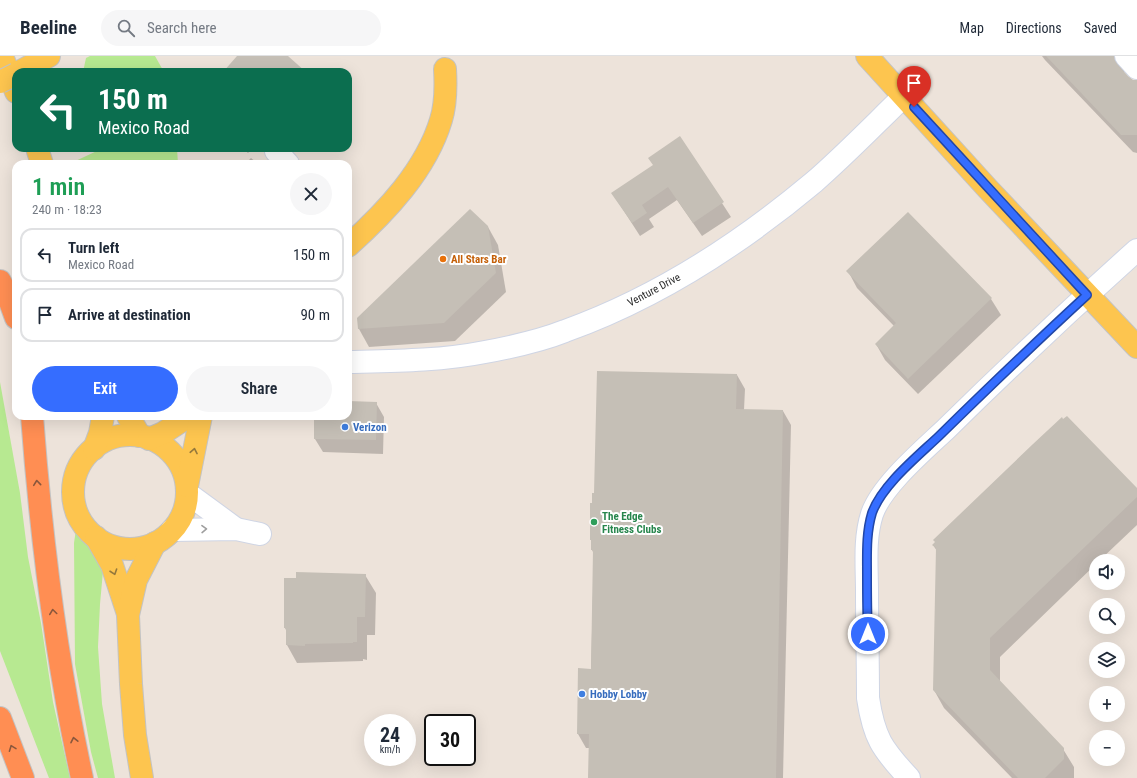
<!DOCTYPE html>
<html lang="en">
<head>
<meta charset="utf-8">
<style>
  :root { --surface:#fff; --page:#f6f6f7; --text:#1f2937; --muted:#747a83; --line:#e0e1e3; --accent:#356dff }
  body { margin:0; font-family:"Roboto Condensed",sans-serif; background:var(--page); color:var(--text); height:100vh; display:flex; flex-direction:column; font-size:15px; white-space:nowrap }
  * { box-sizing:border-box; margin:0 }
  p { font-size:13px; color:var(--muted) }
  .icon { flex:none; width:22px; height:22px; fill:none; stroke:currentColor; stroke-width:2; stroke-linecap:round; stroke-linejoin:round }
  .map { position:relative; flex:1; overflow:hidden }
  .details { position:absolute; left:12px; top:104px; width:340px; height:260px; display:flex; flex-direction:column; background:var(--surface); border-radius:12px; box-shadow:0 4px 16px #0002 }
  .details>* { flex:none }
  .top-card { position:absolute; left:12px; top:12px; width:340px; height:84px; border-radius:12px; box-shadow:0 4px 16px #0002; background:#0b6e4f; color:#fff; overflow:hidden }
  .buttons { position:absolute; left:1089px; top:498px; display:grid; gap:8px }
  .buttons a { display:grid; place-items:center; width:36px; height:36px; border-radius:50%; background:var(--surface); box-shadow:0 4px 16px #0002; font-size:20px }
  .speed { position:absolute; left:364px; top:658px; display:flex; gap:8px; font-size:20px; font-weight:700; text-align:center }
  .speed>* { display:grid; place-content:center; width:52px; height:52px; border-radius:50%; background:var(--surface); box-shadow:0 4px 16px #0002; line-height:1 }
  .speed small { font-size:10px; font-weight:400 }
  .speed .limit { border:2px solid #111; border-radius:6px; background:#fff; color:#111 }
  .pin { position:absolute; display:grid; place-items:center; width:34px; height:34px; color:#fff; margin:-41px -17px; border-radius:50% 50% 50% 0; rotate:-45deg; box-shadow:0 0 4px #0007 }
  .pin .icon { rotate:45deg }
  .me { position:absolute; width:44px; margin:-22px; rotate:0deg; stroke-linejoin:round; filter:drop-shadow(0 0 3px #0008) }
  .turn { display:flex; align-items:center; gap:14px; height:84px; padding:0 20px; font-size:18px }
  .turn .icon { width:52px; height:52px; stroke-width:2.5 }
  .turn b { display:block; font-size:28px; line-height:34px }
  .round { display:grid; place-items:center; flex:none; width:42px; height:42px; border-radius:21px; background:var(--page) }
  .overview { display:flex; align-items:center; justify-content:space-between; height:68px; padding:0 20px }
  h1 { font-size:24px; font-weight:600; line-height:30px; color:#1e9e55 }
  .cta { display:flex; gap:8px; margin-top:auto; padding:8px 20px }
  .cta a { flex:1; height:46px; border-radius:24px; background:var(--accent); color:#fff; font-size:16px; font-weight:600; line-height:46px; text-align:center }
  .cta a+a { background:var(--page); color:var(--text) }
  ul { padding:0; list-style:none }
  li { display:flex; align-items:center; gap:12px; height:54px; margin:0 8px 6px; padding:0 12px; border:2px solid var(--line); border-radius:12px }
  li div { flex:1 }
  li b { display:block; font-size:15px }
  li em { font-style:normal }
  header { display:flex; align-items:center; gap:24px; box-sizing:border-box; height:56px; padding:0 20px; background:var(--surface); border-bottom:1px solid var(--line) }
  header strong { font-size:19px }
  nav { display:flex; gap:22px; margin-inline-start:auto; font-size:14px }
  .search { width:280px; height:36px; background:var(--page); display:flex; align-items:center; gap:10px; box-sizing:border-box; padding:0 14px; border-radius:22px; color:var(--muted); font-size:15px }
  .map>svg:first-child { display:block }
  .green { fill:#b7e991 }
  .shadow { fill:#0003 }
  .building { fill:#c5bfb6 }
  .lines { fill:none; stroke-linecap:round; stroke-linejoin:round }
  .minor-casing { stroke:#cfd5e4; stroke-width:24 }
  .major-casing { stroke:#c3c3c3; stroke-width:24 }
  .highway-casing { stroke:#c3c3c3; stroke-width:24 }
  .minor { stroke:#fff; stroke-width:22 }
  .major { stroke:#fdc54f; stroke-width:22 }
  .highway { stroke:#ff8e53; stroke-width:22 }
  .major-bridge-casing { stroke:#c3c3c3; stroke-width:24; stroke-linecap:butt }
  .major-bridge { stroke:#fdc54f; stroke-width:22 }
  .oneway { stroke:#94783c }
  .oneway2 { stroke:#8a573c }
  .oneway3 { stroke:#9f9f9f }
  .route-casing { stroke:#2247a6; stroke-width:10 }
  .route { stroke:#356dff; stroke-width:7 }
  .food-dot { fill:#e8710a; stroke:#fff; stroke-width:1.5 }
  .shop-dot { fill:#3f7fe0; stroke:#fff; stroke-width:1.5 }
  .leisure-dot { fill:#2e9e5b; stroke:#fff; stroke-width:1.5 }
  .labels { text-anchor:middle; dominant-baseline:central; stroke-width:4; stroke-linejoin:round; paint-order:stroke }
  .food-label { font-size:11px; font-weight:bold; fill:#c56008; stroke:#fff; text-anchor:start }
  .street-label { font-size:11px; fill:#2a2a2a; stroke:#fff }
  .shop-label { font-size:11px; font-weight:bold; fill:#366cbe; stroke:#fff; text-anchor:start }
  .leisure-label { font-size:11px; font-weight:bold; fill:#27864d; stroke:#fff; text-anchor:start }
</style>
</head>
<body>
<header>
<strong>Beeline</strong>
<div class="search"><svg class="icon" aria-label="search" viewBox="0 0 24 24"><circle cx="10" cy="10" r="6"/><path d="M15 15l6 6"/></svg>Search here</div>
<nav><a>Map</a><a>Directions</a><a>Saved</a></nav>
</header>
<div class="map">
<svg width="1137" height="722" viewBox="0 0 1137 722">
  <rect width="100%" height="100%" fill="#ede3da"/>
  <g class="green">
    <polygon points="90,0 155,0 164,16 83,16 86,2"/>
    <polygon points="100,92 177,92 178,108 69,108 99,94"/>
    <polygon points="0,326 20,437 28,501 41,567 53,646 70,722 49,722 0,595"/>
    <polygon points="78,459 96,490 103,515 100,548 98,591 102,648 115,722 98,722 91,696 75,608 74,487"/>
  </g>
  <g class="shadow">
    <polygon points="1042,0 1137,0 1128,9 1124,14 1124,18 1133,25 1137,25 1137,97 1133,96 1045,4"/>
    <polygon points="680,82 731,161 702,180 677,144 649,163 654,171 640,180 613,138 654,110"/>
    <polygon points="242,92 253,92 248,97"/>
    <polygon points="251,102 258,108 245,108"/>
    <polygon points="908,157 991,243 1001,259 918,338 885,304 876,288 894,270 857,232 848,215"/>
    <polygon points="488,171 498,189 506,236 455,285 369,291 359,273 358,262"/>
    <polygon points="737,319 745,333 744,354 783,355 791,369 783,722 589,722 590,692 586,692 578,678 591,614 594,498 592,494 592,486 591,483 592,448 595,438"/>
    <polygon points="348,346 376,347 384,361 383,398 323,396 315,383 315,360 348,360"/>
    <polygon points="1137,434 1137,469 1099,505 1096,505 1096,508 1000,601 1000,626 1063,693 1074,711 1074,722 1012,722 944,652 934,634 937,495 933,489"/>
    <polygon points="365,519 376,537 375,579 367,579 367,604 363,603 363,605 297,607 287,589 287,576 285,572"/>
  </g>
  <g class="building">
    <polygon points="237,0 288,0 306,16 223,16"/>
    <polygon points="1046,0 1114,0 1117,8 1128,20 1133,24 1137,24 1137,79 1121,79"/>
    <polygon points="680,80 724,146 693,167 668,131 642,149 647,157 632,167 611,137 653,109 648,102"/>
    <polygon points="470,153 488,170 496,217 444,267 358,273 357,262"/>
    <polygon points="908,156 992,242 908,323 875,288 896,267 846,215"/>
    <polygon points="597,315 737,318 736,353 783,354 776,722 588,722 589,678 577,678 578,612 591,613 593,494 591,494 591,484 590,484 590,447 592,447 592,437 594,437"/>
    <polygon points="348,345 377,346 376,384 314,383 314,360 348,360"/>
    <polygon points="1067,360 1137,432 1137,441 990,582 990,614 1064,692 1064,703 1045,722 1018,722 933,634 936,492 932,489 935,486 933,484 1033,388 1062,361 1063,363"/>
    <polygon points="296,516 366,518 365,561 357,561 357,586 353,586 353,587 305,588 305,590 286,589 286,572 284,572 284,522 296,522"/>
  </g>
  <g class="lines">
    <g class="minor-casing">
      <g id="minor">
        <polyline points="1126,0 1137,12"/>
        <polyline points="276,95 288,108"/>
        <path d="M348 306C394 305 440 305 485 296 512 291 540 285 565 275 657 242 740 188 814 126 845 99 874 69 904 40"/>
        <polyline points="187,437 236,473"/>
        <polyline points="172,474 236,473 260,478"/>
        <path d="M909 722C882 693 874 682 868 642 868 606 867 571 867 536 867 510 864 483 872 458 882 429 925 393 947 372 1009 311 1072 252 1137 194"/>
      </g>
    </g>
    <g class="major-casing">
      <g id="major">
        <polyline points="2,0 16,36"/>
        <polyline points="867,0 988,133 1137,291"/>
        <polyline points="19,16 49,0"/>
        <polyline points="37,92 42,108"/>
        <path d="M348 190C386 156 426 114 441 64 446 48 446 30 445 13"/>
        <polyline points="128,360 140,380"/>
        <circle cx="130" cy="436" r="57"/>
        <polyline points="149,383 163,377 189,360"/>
        <polyline points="94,393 100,377 103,360"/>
        <polyline points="187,430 201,360"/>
        <polyline points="96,481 112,509 128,558"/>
        <polyline points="142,722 135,679 131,628 128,559 136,524 155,487"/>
      </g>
    </g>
    <g class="highway-casing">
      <g id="highway">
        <polyline points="0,225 9,243 16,262"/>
        <path d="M32 360C41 481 56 603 82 722"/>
        <polyline points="0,662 23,722"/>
      </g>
    </g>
    <use href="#minor" class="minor"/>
    <use href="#major" class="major"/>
    <use href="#highway" class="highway"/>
    <g class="major-bridge-casing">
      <polyline id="major-bridge" points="0,26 16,18"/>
    </g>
    <use href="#major-bridge" class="major-bridge"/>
  </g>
  <defs><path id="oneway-chevron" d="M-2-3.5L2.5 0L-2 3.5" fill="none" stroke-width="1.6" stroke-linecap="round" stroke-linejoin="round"/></defs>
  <g class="oneway">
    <use href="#oneway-chevron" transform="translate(194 395) rotate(-79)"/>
    <use href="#oneway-chevron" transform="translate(114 516) rotate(71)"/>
  </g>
  <g class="oneway2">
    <use href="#oneway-chevron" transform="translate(37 427) rotate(-96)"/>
    <use href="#oneway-chevron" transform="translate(53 556) rotate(-98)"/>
    <use href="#oneway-chevron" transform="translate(74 684) rotate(-102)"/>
    <use href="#oneway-chevron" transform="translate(12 692) rotate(-111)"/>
  </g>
  <use class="oneway3" href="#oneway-chevron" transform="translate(204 473) rotate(-1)"/>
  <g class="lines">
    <g class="route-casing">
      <path id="route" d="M868 578C867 558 867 538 867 518 867 498 866 477 872 457 882 429 918 400 939 380 988 332 1037 285 1087 239L914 51"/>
    </g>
    <use href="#route" class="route"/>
  </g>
  <circle class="food-dot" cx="443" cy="203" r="4"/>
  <g class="shop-dot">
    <circle cx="345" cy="371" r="4"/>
    <circle cx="582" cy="638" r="4"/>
  </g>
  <circle class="leisure-dot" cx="594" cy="466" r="4"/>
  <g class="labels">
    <g class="food-label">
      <text x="451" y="203">All Stars Bar</text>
    </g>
    <g class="street-label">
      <text transform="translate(654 234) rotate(-28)">Venture Drive</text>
    </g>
    <g class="shop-label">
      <text x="353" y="371">Verizon</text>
      <text x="590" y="638">Hobby Lobby</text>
    </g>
    <g class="leisure-label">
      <text x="602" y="460">The Edge<tspan x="602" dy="13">Fitness Clubs</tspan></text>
    </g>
  </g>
</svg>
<div class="buttons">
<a><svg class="icon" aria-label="sound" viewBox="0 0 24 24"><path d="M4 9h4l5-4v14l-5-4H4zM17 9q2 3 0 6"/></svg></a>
<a><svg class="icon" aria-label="search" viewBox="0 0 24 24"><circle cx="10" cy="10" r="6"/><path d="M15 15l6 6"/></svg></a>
<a><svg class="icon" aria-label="layers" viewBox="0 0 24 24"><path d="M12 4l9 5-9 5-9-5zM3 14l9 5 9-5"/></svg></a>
<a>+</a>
<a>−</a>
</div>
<div class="speed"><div>24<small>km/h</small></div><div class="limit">30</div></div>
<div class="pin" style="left:914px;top:51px;background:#d93025"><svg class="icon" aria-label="arrive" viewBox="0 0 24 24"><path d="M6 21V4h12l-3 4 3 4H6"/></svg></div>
<svg class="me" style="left:868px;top:578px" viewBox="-20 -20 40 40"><circle r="17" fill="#356dff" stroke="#fff" stroke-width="3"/><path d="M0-11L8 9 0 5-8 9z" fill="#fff"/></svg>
<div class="top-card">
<div class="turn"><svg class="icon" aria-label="left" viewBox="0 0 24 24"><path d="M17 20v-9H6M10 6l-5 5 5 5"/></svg><div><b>150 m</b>Mexico Road</div></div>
</div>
<section class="details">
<div class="overview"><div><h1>1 min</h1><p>240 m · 18:23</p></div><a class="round"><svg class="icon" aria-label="close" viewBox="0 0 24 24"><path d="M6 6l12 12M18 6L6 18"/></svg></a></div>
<ul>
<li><svg class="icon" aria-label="left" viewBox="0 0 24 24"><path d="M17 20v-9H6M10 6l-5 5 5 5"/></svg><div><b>Turn left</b><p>Mexico Road</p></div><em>150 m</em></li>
<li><svg class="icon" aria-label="arrive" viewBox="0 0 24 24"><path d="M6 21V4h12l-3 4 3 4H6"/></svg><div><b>Arrive at destination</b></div><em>90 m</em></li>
</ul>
<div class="cta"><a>Exit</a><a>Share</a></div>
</section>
</div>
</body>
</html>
